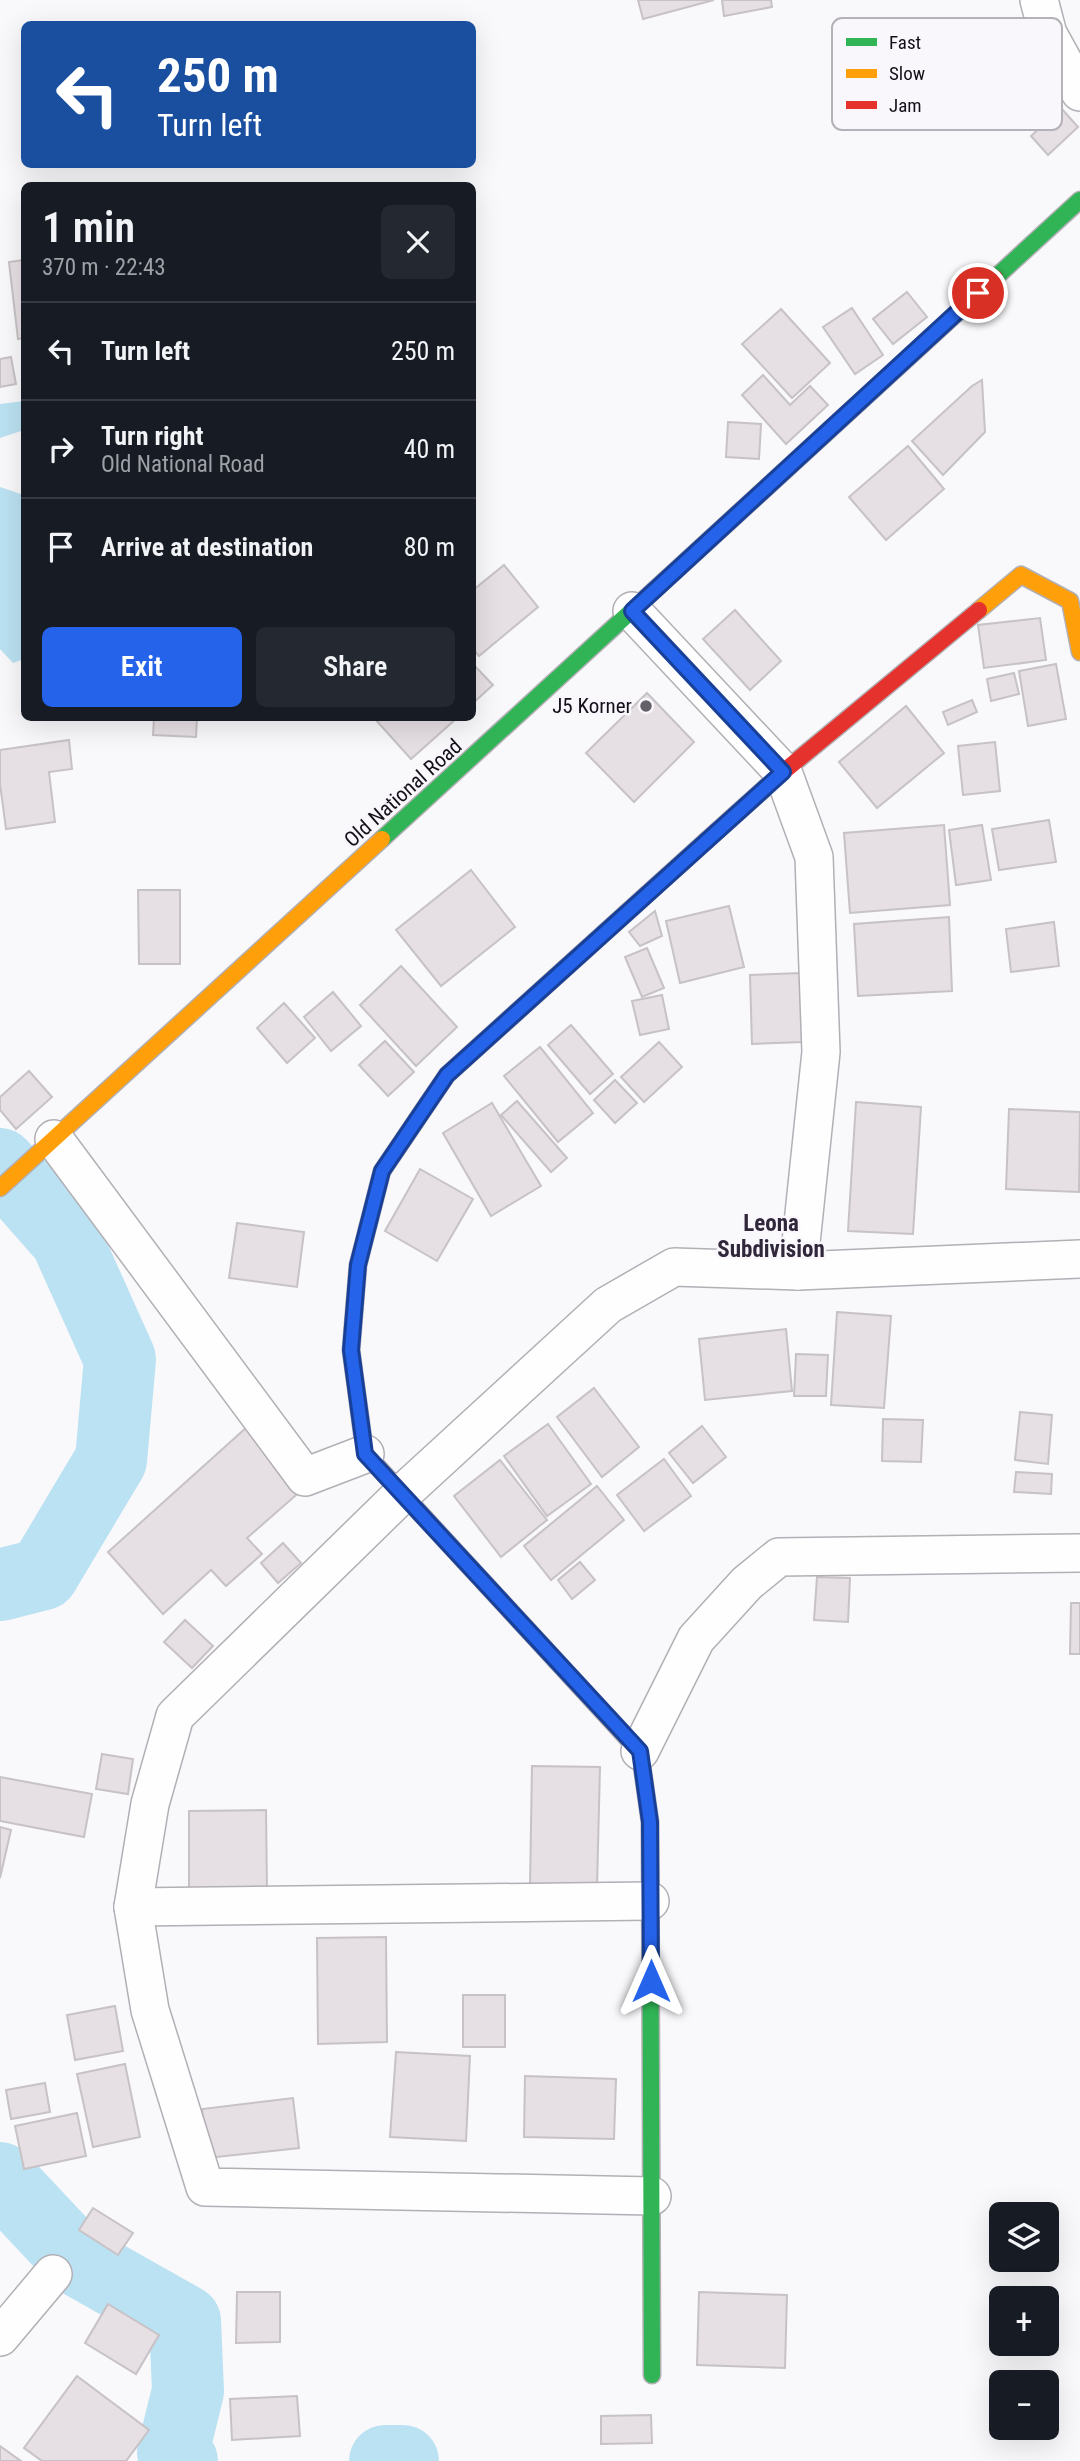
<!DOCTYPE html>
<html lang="en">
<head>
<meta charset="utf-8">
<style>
  :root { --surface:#171b24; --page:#242831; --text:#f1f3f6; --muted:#9ea1a6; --line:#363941; --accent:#2563eb }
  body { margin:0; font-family:"Roboto Condensed",sans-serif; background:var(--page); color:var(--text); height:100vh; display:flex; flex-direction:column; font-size:26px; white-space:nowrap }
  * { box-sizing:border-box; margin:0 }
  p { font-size:23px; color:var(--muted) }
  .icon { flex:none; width:38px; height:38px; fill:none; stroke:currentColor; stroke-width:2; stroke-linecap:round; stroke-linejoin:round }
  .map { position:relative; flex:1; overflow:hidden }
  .side { position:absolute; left:21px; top:182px; width:455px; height:539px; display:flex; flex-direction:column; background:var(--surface); border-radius:10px; box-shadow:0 7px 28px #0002 }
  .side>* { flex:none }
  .top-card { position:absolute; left:21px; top:21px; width:455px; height:147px; border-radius:10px; box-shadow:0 7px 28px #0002; background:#1a4fa0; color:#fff; overflow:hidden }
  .buttons { position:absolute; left:989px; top:2202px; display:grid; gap:14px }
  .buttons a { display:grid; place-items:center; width:70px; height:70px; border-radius:10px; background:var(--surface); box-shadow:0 7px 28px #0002; font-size:35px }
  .pin { position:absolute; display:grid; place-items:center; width:60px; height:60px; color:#fff; margin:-30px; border:4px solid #fff; border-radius:50%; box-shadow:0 2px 7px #0007 }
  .me { position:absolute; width:77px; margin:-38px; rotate:0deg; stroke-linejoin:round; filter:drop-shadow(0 0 5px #0008) }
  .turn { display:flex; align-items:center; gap:24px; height:147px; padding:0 21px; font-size:32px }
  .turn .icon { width:91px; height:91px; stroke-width:2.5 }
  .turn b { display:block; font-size:49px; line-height:60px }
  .round { display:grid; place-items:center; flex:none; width:74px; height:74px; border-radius:10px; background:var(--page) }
  .head { display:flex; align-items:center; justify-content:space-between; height:119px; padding:0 21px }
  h1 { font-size:42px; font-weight:600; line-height:52px }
  .button { display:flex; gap:14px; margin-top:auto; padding:14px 21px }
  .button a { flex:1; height:80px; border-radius:10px; background:var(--accent); color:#fff; font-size:28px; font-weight:600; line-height:80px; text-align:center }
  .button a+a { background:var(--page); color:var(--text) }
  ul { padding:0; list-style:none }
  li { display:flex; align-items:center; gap:21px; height:98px; padding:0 21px; border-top:2px solid var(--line) }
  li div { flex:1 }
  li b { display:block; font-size:26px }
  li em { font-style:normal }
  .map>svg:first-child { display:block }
  .water { fill:#bbe2f2 }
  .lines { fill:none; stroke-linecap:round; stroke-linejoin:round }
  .river { stroke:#bbe2f2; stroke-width:72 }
  .building { fill:#e6dfe4; stroke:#c7c2c5; stroke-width:2 }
  .street-casing { stroke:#b2afb5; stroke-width:40 }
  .fast-casing { stroke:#b2afb5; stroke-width:19 }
  .slow-casing { stroke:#b2afb5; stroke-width:19 }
  .jam-casing { stroke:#b2afb5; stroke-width:19 }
  .street { stroke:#fefefe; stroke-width:37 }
  .fast { stroke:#30b455; stroke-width:16 }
  .slow { stroke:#ff9f0a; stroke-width:16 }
  .jam { stroke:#e5322d; stroke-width:16 }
  .route-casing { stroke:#184099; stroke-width:18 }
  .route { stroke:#2563eb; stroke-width:12 }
  .poi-dot { fill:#646168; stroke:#f9f7fc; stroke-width:2.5 }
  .labels { text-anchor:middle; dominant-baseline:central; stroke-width:5; stroke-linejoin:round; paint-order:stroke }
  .poi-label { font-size:21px; fill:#141019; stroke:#f9f7fc; text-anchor:end }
  .street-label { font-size:21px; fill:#141019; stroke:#f9f7fc }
  .neighbourhood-label { font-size:23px; font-weight:bold; fill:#30273b; stroke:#f9f7fc }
  .key { fill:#f9f7fc; stroke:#b4b2b8; stroke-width:2 }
  .key-label { font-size:19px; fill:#141019 }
</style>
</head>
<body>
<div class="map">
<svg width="1080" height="2461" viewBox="0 0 1080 2461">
  <rect width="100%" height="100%" fill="#f9f8fb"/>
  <g class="water">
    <polygon points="24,401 24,430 0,438 0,404"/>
    <polygon points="0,487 24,495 24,659 13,663 0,649"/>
  </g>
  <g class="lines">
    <g class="river">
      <polyline points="0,1164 66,1239 120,1359 111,1460 43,1574 0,1585"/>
      <polyline points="0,2178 77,2260 185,2321 188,2391 173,2452 182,2461"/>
      <polyline points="385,2461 403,2461"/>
    </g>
  </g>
  <g class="building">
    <polygon points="638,0 714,0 643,19"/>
    <polygon points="722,0 771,0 772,7 724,16"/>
    <polygon points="1061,108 1078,127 1048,155 1031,136"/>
    <polygon points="24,260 24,338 18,339 9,262"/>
    <polygon points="907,292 927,317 893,344 873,319"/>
    <polygon points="852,308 883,355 855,374 823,327"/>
    <polygon points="781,309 830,363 792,398 742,344"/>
    <polygon points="11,357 16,384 0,387 0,359"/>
    <polygon points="763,375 790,405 810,386 828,405 786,444 742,395"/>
    <polygon points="982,380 985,432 943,475 912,441 972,386"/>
    <polygon points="728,422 761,424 759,459 726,457"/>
    <polygon points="908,446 944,489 886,540 849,497"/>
    <polygon points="504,565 538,607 479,656 472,648 472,591"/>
    <polygon points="735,610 781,661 750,690 703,639"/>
    <polygon points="1040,618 1046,660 984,668 978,625"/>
    <polygon points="472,663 493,685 472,704"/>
    <polygon points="1056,664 1066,719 1028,726 1019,671"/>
    <polygon points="1014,673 1019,694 991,701 987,679"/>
    <polygon points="647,693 694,742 634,802 586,753"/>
    <polygon points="972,700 977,712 948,725 943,712"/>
    <polygon points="906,706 944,753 877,808 839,762"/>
    <polygon points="154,718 197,718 196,737 153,735"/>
    <polygon points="374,718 457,718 411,759"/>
    <polygon points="69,740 72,769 49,772 55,822 6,829 0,784 0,750"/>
    <polygon points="995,742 1000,791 963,795 958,746"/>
    <polygon points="1049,820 1056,862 999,870 992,829"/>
    <polygon points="944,825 950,905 850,913 844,833"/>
    <polygon points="982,825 991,880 956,885 949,830"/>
    <polygon points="471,870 515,927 441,986 396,930"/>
    <polygon points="138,890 180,890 180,964 139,964"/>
    <polygon points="729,906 744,967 680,983 666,921"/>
    <polygon points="655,911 662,936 640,946 629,932"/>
    <polygon points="949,917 952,991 858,996 854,924"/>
    <polygon points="1054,922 1059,966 1011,972 1006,929"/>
    <polygon points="647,948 664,988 642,997 625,957"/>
    <polygon points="401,966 457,1027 416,1066 360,1005"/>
    <polygon points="800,973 803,1042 752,1044 750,975"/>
    <polygon points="333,992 361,1026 331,1051 304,1017"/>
    <polygon points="662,995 669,1029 640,1035 632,1001"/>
    <polygon points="284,1003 315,1038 287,1063 257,1028"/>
    <polygon points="571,1025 613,1074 590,1094 548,1045"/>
    <polygon points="385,1041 414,1072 388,1096 359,1065"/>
    <polygon points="659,1042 682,1067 644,1102 621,1077"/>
    <polygon points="540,1047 593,1113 558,1142 504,1076"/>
    <polygon points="29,1071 52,1097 16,1129 0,1110 0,1097"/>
    <polygon points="615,1080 637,1103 615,1123 594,1100"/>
    <polygon points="517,1101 567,1158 551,1172 501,1115"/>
    <polygon points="856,1102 921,1107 913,1234 848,1231"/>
    <polygon points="492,1103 541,1186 491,1216 443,1133"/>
    <polygon points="1009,1109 1080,1112 1079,1192 1006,1189"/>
    <polygon points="420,1169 473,1199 437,1261 385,1231"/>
    <polygon points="237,1223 304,1232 297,1287 229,1278"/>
    <polygon points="837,1312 891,1316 884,1408 831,1405"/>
    <polygon points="786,1329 792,1391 705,1400 699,1339"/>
    <polygon points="796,1354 828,1355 826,1396 794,1396"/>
    <polygon points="594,1388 639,1447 602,1477 557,1417"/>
    <polygon points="1020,1412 1052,1415 1048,1464 1015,1460"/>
    <polygon points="883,1419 923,1420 921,1462 882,1461"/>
    <polygon points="548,1424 591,1484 547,1516 504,1456"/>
    <polygon points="702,1426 726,1457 693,1483 669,1453"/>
    <polygon points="247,1427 303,1489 247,1538 262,1554 226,1586 211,1570 163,1614 108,1552"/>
    <polygon points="664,1459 691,1496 644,1531 617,1495"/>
    <polygon points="500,1460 547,1520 501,1557 454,1496"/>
    <polygon points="1016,1472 1052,1474 1051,1494 1014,1492"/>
    <polygon points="597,1486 624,1520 551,1580 524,1546"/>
    <polygon points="283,1543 301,1563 278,1583 261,1563"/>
    <polygon points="580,1562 595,1580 572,1599 558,1580"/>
    <polygon points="817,1577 850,1578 848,1622 814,1620"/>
    <polygon points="1071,1603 1080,1603 1080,1654 1070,1654"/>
    <polygon points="185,1620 213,1646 192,1668 164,1642"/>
    <polygon points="102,1754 133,1759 128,1794 96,1789"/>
    <polygon points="532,1766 600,1767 597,1887 530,1886"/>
    <polygon points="0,1777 92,1794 84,1837 0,1821"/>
    <polygon points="266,1810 267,1893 189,1894 189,1811"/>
    <polygon points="0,1827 11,1830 0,1878"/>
    <polygon points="386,1937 387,2042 318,2044 317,1938"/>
    <rect x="463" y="1995" width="42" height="52"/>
    <polygon points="115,2006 123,2051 75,2060 67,2015"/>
    <polygon points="396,2052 470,2056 466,2141 390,2137"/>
    <polygon points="125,2064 140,2137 93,2147 77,2074"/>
    <polygon points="525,2076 616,2079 614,2139 524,2137"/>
    <polygon points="45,2083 50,2112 11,2119 6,2090"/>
    <polygon points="293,2098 299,2148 207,2158 202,2109"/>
    <polygon points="77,2113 86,2156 24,2169 15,2126"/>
    <polygon points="93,2208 133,2233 118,2255 79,2230"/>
    <polygon points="237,2292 280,2292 280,2342 236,2343"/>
    <polygon points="699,2292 787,2295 785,2368 697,2365"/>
    <polygon points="108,2304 159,2335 136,2374 85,2343"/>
    <polygon points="77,2376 149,2430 126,2461 42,2461 24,2448"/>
    <polygon points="297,2396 300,2436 232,2440 230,2399"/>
    <polygon points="651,2415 652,2443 601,2444 601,2416"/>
    <polygon points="0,2446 21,2461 0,2461"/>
  </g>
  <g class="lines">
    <g class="street-casing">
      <g id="street">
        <polyline points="1039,0 1048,34 1080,92"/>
        <polyline points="632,611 783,772 814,857 821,1052 798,1271"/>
        <polyline points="54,1139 305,1477 365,1454"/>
        <polyline points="640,1751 696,1639 747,1583 779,1557 1080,1553"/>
        <polyline points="133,1907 650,1901"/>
        <polyline points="652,2196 205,2187 150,2010 133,1907 150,1804 175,1716 403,1493 608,1305 674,1267 798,1271 1080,1259"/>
        <polyline points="0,2337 53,2274"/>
      </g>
    </g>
    <g class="fast-casing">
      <g id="fast">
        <polyline points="995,278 1080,200"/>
        <polyline points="382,839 767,487"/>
        <polyline points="375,1464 365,1454 351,1350 358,1265 382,1171 428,1103"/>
        <polyline points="640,1752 650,1822 652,2375"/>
      </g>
    </g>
    <g class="slow-casing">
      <g id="slow">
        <polyline points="979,610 1021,575 1070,601 1080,652"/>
        <polyline points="428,1103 447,1075 707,840"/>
        <polyline points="0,1188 382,839"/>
        <polyline points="375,1464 640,1752"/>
      </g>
    </g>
    <g class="jam-casing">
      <g id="jam">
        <polyline points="767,487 995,278"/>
        <polyline points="707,840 783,772 979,610"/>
      </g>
    </g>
    <use href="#street" class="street"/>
    <use href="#fast" class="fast"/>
    <use href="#slow" class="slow"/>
    <use href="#jam" class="jam"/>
  </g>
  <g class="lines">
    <g class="route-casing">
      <polyline id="route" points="651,1981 650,1822 640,1751 365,1454 351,1350 358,1265 382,1171 447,1075 783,772 632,611 978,293"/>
    </g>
    <use href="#route" class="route"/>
  </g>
  <circle class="poi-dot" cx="646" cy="706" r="7"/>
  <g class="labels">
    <g class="poi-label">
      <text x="632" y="706">J5 Korner</text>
    </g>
    <g class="street-label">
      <text transform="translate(403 793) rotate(-42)">Old National Road</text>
    </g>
    <g class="neighbourhood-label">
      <text x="771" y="1223">Leona<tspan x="771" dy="26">Subdivision</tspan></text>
    </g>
  </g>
  <rect x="832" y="18" width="230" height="112" rx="10" class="key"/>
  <rect x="846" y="38" width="31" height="8" fill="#30b455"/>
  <rect x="846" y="69" width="31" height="9" fill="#ff9f0a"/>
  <rect x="846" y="101" width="31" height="8" fill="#e5322d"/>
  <g class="key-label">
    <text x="889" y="49">Fast</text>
    <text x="889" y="80">Slow</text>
    <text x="889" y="112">Jam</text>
  </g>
</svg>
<div class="buttons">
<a><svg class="icon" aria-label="layers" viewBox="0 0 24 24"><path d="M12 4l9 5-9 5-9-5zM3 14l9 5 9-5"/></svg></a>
<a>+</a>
<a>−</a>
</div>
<div class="pin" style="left:978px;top:293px;background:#d93025"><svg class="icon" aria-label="arrive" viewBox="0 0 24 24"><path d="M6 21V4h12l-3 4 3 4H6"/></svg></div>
<svg class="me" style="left:651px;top:1981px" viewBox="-20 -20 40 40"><path d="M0-17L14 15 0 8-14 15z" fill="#2563eb" stroke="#fff" stroke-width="4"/></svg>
<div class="top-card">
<div class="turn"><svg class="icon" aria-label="left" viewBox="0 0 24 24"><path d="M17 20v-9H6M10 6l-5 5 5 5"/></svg><div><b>250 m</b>Turn left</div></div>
</div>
<section class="side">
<div class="head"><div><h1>1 min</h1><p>370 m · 22:43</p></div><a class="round"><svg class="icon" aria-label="close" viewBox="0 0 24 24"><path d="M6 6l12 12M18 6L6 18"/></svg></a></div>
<ul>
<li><svg class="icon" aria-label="left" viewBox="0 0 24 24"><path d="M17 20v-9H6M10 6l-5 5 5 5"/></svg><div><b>Turn left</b></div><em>250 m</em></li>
<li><svg class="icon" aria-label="right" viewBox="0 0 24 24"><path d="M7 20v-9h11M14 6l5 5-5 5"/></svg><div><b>Turn right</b><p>Old National Road</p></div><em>40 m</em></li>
<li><svg class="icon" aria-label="arrive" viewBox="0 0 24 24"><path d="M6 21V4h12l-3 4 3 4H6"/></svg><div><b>Arrive at destination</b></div><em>80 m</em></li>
</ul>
<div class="button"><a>Exit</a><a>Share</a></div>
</section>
</div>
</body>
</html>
